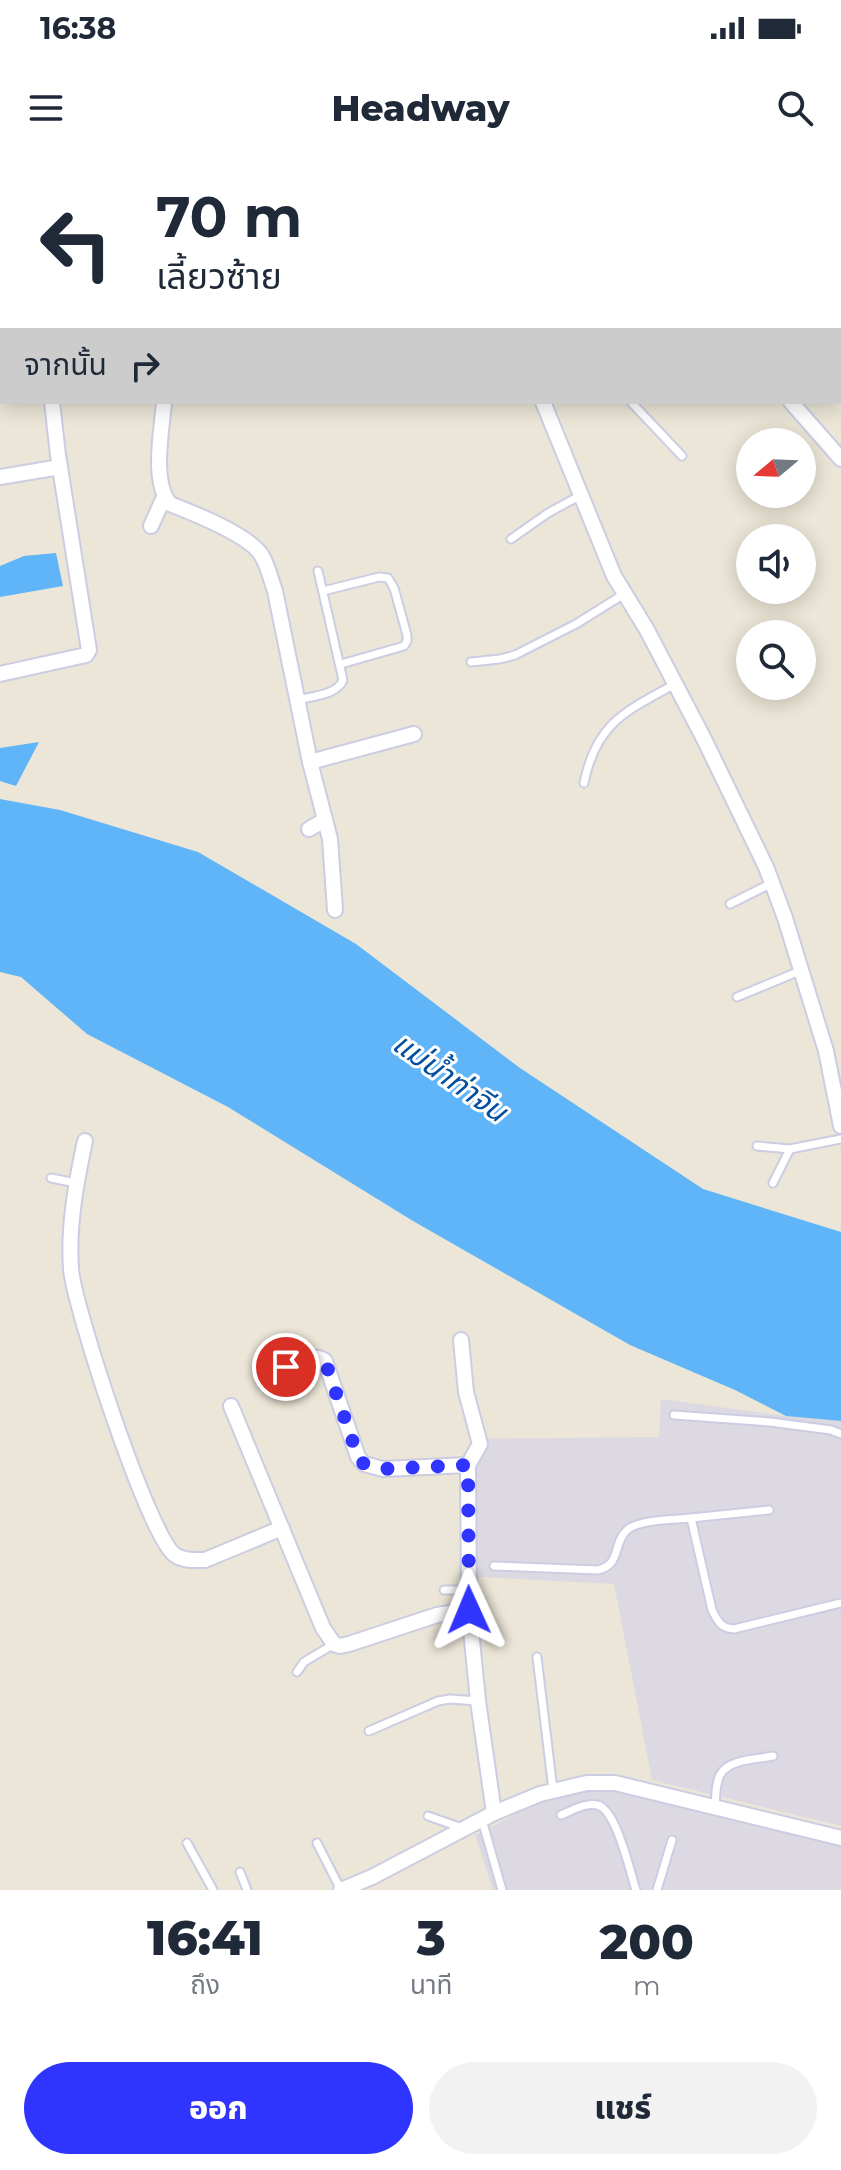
<!DOCTYPE html>
<html lang="th">
<head>
<meta charset="utf-8">
<style>
  :root { --surface:#fff; --page:#f2f2f3; --text:#1f2937; --muted:#747a83; --accent:#3034ff }
  body { margin:0; font-family:Montserrat,"Noto Sans Thai",sans-serif; background:var(--page); color:var(--text); height:100vh; display:flex; flex-direction:column; font-size:30px; white-space:nowrap }
  * { box-sizing:border-box; margin:0 }
  p { font-size:26px; color:var(--muted) }
  .icon { flex:none; width:44px; height:44px; fill:none; stroke:currentColor; stroke-width:2; stroke-linecap:round; stroke-linejoin:round }
  .map { position:relative; height:1730px; overflow:hidden }
  .sheet { display:flex; flex-direction:column; background:var(--surface); flex:1 }
  .sheet>* { flex:none }
  .banner { position:absolute; left:0px; top:0px; width:842px; height:244px; box-shadow:0 4px 20px #0003; background:#fff; color:var(--text); overflow:hidden }
  .needle { width:52px; rotate:251deg }
  .buttons { position:absolute; left:736px; top:268px; display:grid; gap:16px }
  .buttons a { display:grid; place-items:center; width:80px; height:80px; border-radius:50%; background:var(--surface); box-shadow:0 4px 20px #0003; font-size:40px }
  .pin { position:absolute; display:grid; place-items:center; width:68px; height:68px; color:#fff; margin:-34px; border:4px solid #fff; border-radius:50%; box-shadow:0 2px 8px #0007 }
  .me { position:absolute; width:88px; margin:-44px; rotate:359deg; stroke-linejoin:round; filter:drop-shadow(0 0 6px #0008) }
  .turn { display:flex; align-items:center; gap:28px; height:168px; padding:0 24px; font-size:36px }
  .turn .icon { width:104px; height:104px; stroke-width:2.5 }
  .turn b { display:block; font-size:56px; line-height:68px }
  .then { display:flex; align-items:center; height:76px; padding:0 24px; background:#0003; gap:16px; font-size:30px }
  .eta { display:flex; justify-content:space-evenly; align-items:center; height:136px; text-align:center }
  .eta b { font-size:48px; font-weight:800; line-height:56px }
  .primary-button { display:flex; gap:16px; margin-top:auto; padding:16px 24px }
  .primary-button a { flex:1; height:92px; border-radius:48px; background:var(--accent); color:#fff; font-size:32px; font-weight:800; line-height:92px; text-align:center }
  .primary-button a+a { background:var(--page); color:var(--text) }
  .status { display:flex; justify-content:space-between; align-items:center; height:56px; padding:0 40px; background:var(--surface); direction:ltr }
  .status svg { height:22px; fill:currentColor }
  header { display:flex; justify-content:space-between; align-items:center; height:104px; padding:0 24px; background:var(--surface); font-size:36px; font-weight:800 }
  .map>svg:first-child { display:block }
  .industrial { fill:#ddd9e3 }
  .water { fill:#5fb5f8 }
  .lines { fill:none; stroke-linecap:round; stroke-linejoin:round }
  .service-casing { stroke:#cccde2; stroke-width:11 }
  .minor-casing { stroke:#cccde2; stroke-width:18 }
  .service { stroke:#fff; stroke-width:7 }
  .minor { stroke:#fff; stroke-width:14 }
  .route { stroke:#3034ff; stroke-width:14; stroke-dasharray:0 25.2 }
  .labels { text-anchor:middle; dominant-baseline:central; stroke-width:6; stroke-linejoin:round; paint-order:stroke }
  .water-label { font-size:30px; font-style:italic; fill:#034fa0; stroke:#fff }
</style>
</head>
<body>
<div class="status"><b>16:38</b><svg viewBox="0 0 49 12"><path d="M0 12V9h3v3zM5 12V6h3v6zM10 12V3h3v9zM15 12V0h3v12zM26 1h20v11H26zM47 4h2v5h-2z"/></svg></div>
<header><svg class="icon" aria-label="menu" viewBox="0 0 24 24"><path d="M4 6h16M4 12h16M4 18h16"/></svg>Headway<svg class="icon" aria-label="search" viewBox="0 0 24 24"><circle cx="10" cy="10" r="6"/><path d="M15 15l6 6"/></svg></header>
<div class="map">
<svg width="841" height="1730" viewBox="0 0 841 1730">
  <rect width="100%" height="100%" fill="#ebe6d7"/>
  <g class="industrial">
    <polygon points="661,1239 786,1256 841,1261 841,1666 652,1620 614,1424 461,1416 472,1279 659,1277"/>
    <polygon points="566,1628 627,1629 841,1687 841,1730 493,1730 475,1675"/>
  </g>
  <g class="water">
    <polygon points="56,393 63,426 0,437 0,406 24,396"/>
    <polygon points="39,582 16,626 0,621 0,588"/>
    <polygon points="0,639 60,650 198,692 356,784 520,908 703,1029 841,1072 841,1261 786,1256 735,1230 630,1185 413,1061 228,947 87,874 21,817 0,812"/>
  </g>
  <g class="lines">
    <g class="service-casing">
      <g id="service">
        <polyline points="631,242 682,296"/>
        <polyline points="511,379 548,353 581,335"/>
        <polyline points="323,431 379,417 388,418 394,428 407,475 407,481 404,486 341,504"/>
        <polyline points="471,502 500,499 515,495 576,464 624,434"/>
        <path d="M297 540C313 536 337 535 343 520L318 411"/>
        <path d="M584 623C596 563 626 551 675 524"/>
        <polyline points="730,744 772,723"/>
        <polyline points="737,837 802,810"/>
        <polyline points="757,986 790,989 841,979"/>
        <polyline points="51,1018 76,1023"/>
        <polyline points="773,1023 790,989"/>
        <polyline points="674,1255 770,1262 831,1270 841,1274"/>
        <path d="M769 1350 691 1358 712 1450C718 1462 721 1468 734 1469L841 1443"/>
        <path d="M494 1406 598 1410C622 1404 612 1384 627 1370 639 1359 675 1360 691 1358"/>
        <polyline points="444,1430 469,1430"/>
        <polyline points="537,1497 553,1630"/>
        <polyline points="297,1512 304,1502 334,1484"/>
        <polyline points="369,1571 438,1541 450,1539 478,1541"/>
        <path d="M715 1647C716 1637 715 1624 720 1615 728 1599 758 1599 773 1596"/>
        <path d="M561 1655C571 1651 586 1642 597 1645 616 1648 630 1712 636 1730"/>
        <polyline points="428,1656 462,1668"/>
        <polyline points="482,1660 502,1730"/>
        <polyline points="187,1683 213,1730"/>
        <polyline points="317,1683 341,1730"/>
        <polyline points="240,1712 247,1730"/>
        <polyline points="657,1730 672,1680"/>
      </g>
    </g>
    <g class="minor-casing">
      <g id="minor">
        <polyline points="165,0 166,2"/>
        <polyline points="566,0 568,2"/>
        <polyline points="42,2 42,0"/>
        <polyline points="700,2 700,0"/>
        <polyline points="0,119 2,119"/>
        <path d="M164 242C162 270 151 321 170 344 193 353 250 375 262 396 268 406 271 420 275 431L310 602 330 679 335 750"/>
        <polyline points="543,242 614,416 647,470 704,579 766,707 785,758 826,891 841,966"/>
        <polyline points="791,242 841,299"/>
        <polyline points="0,317 60,307"/>
        <polyline points="151,366 164,337"/>
        <polyline points="0,514 86,495 89,490 58,295 52,242"/>
        <polyline points="310,602 414,574"/>
        <polyline points="309,669 325,660"/>
        <path d="M85 981C76 1023 68 1066 71 1109 74 1147 149 1377 175 1395 183 1401 195 1400 205 1400L282 1368"/>
        <polyline points="461,1180 466,1232 480,1284 468,1305"/>
        <path d="M286 1207C298 1202 313 1192 325 1201L358 1297 364 1304 383 1309 468 1305 469 1450 478 1541 494 1653"/>
        <polyline points="231,1246 323,1468 334,1484 340,1486 349,1484 437,1455 469,1450"/>
        <polyline points="341,1730 372,1717 494,1653 540,1634 587,1623 615,1623 841,1678"/>
      </g>
    </g>
    <use href="#service" class="service"/>
    <use href="#minor" class="minor"/>
  </g>
  <g class="lines">
    <path class="route" d="M286 1207C299 1202 313 1192 325 1201L358 1297 364 1304 383 1309 468 1305 469 1450"/>
  </g>
  <g class="labels">
    <g class="water-label">
      <text transform="translate(450 917) rotate(35)">แม่น้ำท่าจีน</text>
    </g>
  </g>
</svg>
<div class="buttons">
<a><svg class="needle" viewBox="-14 -14 28 28"><path d="M0-13l5 13h-10z" fill="#e53935"/><path d="M0 13l5-13h-10z" fill="#747a83"/></svg></a>
<a><svg class="icon" aria-label="sound" viewBox="0 0 24 24"><path d="M4 9h4l5-4v14l-5-4H4zM17 9q2 3 0 6"/></svg></a>
<a><svg class="icon" aria-label="search" viewBox="0 0 24 24"><circle cx="10" cy="10" r="6"/><path d="M15 15l6 6"/></svg></a>
</div>
<div class="pin" style="left:286px;top:1207px;background:#d93025"><svg class="icon" aria-label="arrive" viewBox="0 0 24 24"><path d="M6 21V4h12l-3 4 3 4H6"/></svg></div>
<svg class="me" style="left:469px;top:1450px" viewBox="-20 -20 40 40"><path d="M0-17L14 15 0 8-14 15z" fill="#3034ff" stroke="#fff" stroke-width="4"/></svg>
<div class="banner">
<div class="turn"><svg class="icon" aria-label="left" viewBox="0 0 24 24"><path d="M17 20v-9H6M10 6l-5 5 5 5"/></svg><div><b>70 m</b>เลี้ยวซ้าย</div></div>
<div class="then">จากนั้น<svg class="icon" aria-label="right" viewBox="0 0 24 24"><path d="M7 20v-9h11M14 6l5 5-5 5"/></svg></div>
</div>
</div>
<section class="sheet">
<div class="eta">
<div><b>16:41</b><p>ถึง</p></div>
<div><b>3</b><p>นาที</p></div>
<div><b>200</b><p>m</p></div>
</div>
<div class="primary-button"><a>ออก</a><a>แชร์</a></div>
</section>
</body>
</html>
